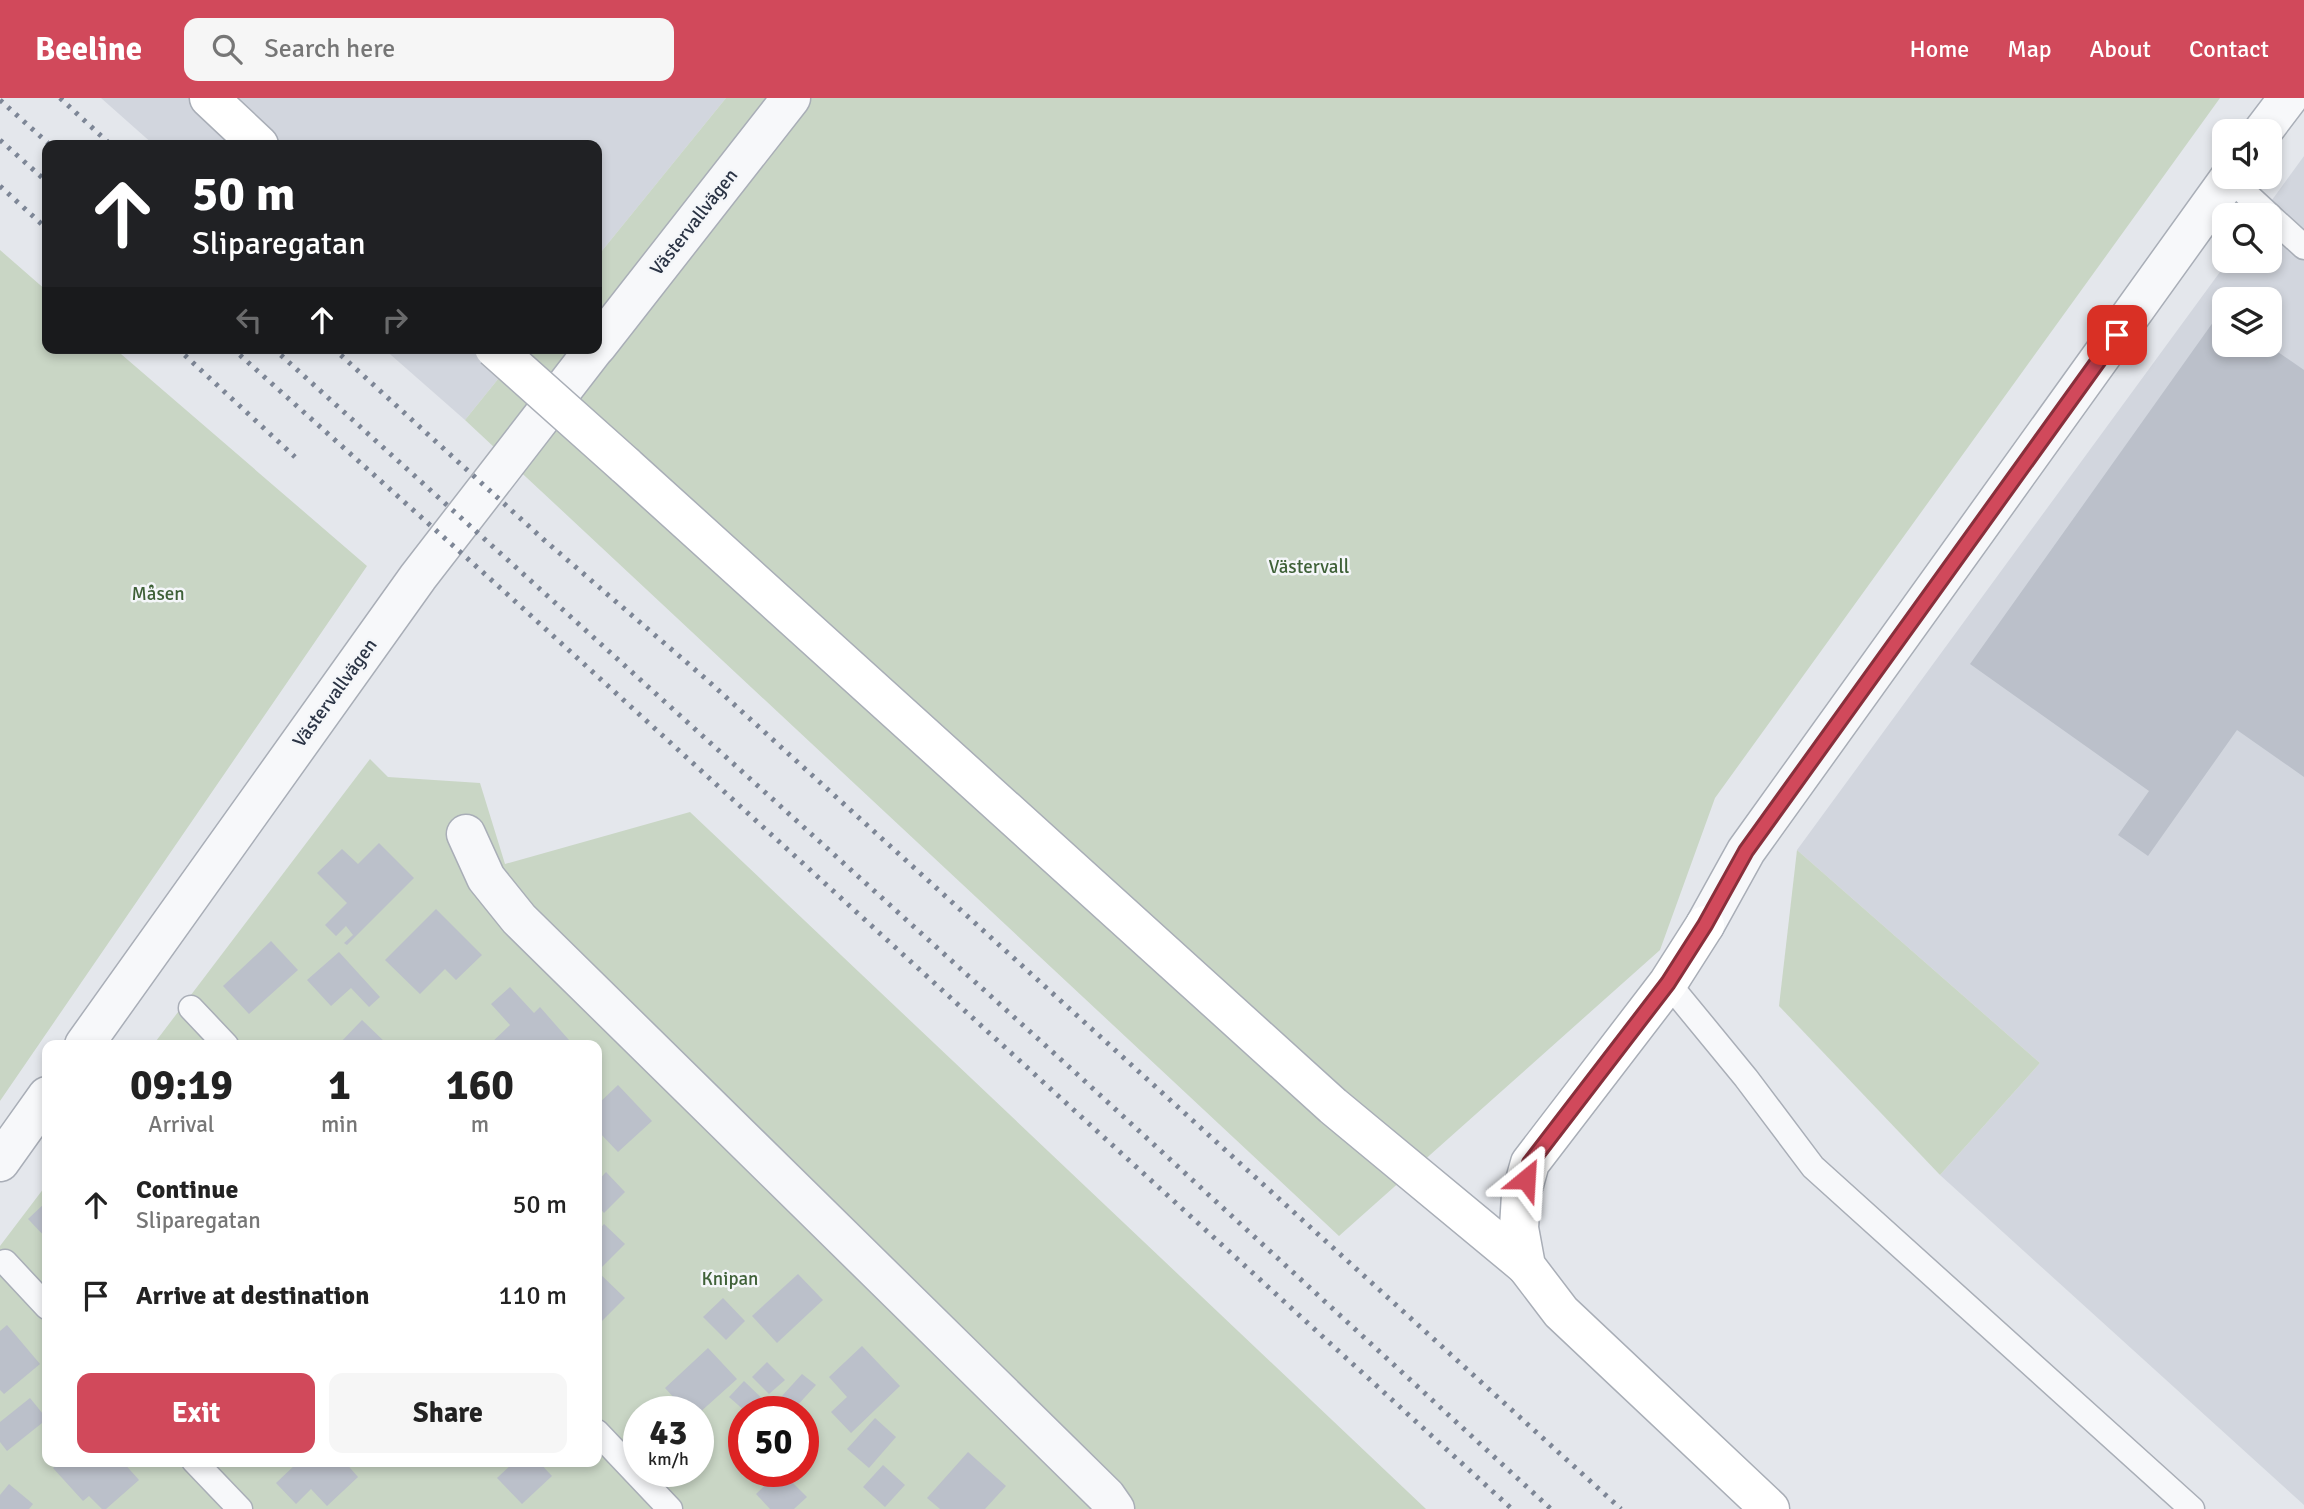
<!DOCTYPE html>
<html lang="en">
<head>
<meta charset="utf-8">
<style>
  :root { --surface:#fff; --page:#f6f6f6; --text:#222; --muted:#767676; --accent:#d1495b }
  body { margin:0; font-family:Signika,sans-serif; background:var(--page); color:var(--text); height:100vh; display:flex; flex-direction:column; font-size:26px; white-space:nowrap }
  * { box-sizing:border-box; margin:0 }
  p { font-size:23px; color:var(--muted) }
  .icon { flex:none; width:38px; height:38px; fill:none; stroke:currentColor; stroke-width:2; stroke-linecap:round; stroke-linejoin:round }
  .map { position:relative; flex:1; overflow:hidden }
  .drawer { position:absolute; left:42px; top:942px; width:560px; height:427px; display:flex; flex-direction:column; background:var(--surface); border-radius:14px; box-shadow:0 4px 10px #0003 }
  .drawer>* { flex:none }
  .top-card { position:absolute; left:42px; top:42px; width:560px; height:214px; border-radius:14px; box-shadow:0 4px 10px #0003; background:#202124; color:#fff; overflow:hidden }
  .controls { position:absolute; left:2212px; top:21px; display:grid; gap:14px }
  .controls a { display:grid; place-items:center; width:70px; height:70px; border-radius:14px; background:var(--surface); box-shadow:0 4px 10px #0003; font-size:35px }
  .speed { position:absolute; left:623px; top:1298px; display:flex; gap:14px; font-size:35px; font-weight:700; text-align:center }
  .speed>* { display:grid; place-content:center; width:91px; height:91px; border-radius:50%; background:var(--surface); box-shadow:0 4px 10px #0003; line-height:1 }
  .speed small { font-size:18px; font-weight:400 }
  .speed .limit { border:10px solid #d22; background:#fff; color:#111 }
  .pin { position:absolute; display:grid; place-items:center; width:60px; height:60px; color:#fff; margin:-30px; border-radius:14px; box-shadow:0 4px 10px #0006 }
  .me { position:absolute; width:77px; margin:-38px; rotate:27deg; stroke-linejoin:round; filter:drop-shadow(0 0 5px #0008) }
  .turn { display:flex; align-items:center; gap:24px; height:147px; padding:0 35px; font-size:32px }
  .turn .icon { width:91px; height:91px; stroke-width:2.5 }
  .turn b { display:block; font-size:49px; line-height:60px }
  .lanes { display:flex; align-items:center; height:66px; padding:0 35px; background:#0003; justify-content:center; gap:35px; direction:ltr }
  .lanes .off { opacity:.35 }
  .eta { display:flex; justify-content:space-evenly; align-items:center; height:119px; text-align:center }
  .eta b { font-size:42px; font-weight:800; line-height:49px }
  .cta { display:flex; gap:14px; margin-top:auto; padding:14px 35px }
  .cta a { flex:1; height:80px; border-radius:14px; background:var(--accent); color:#fff; font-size:28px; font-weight:800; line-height:80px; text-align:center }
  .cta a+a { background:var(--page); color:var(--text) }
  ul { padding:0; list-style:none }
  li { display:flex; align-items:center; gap:21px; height:91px; padding:0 35px }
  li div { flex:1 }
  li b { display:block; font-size:26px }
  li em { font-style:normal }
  header { display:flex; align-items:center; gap:42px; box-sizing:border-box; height:98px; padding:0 35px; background:var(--accent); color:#fff }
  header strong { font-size:33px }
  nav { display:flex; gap:38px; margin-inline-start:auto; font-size:24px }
  .search { width:490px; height:63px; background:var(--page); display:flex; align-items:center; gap:18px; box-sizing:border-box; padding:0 24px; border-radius:14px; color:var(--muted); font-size:26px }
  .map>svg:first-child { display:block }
  .built { fill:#d2d6de; fill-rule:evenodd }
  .green { fill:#c9d6c5; fill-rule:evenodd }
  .building { fill:#bbc0ca }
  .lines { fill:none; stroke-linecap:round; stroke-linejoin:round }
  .lane-casing { stroke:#a9aeb7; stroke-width:27 }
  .street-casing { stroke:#a9aeb7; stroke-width:41 }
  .secondary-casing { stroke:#a9aeb7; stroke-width:41 }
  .lane { stroke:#f7f8fa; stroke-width:24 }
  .street { stroke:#f7f8fa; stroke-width:38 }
  .secondary { stroke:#fff; stroke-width:38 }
  .rail { stroke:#7d8696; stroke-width:5; stroke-dasharray:3.5 7; stroke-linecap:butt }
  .secondary-bridge-casing { stroke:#a9aeb7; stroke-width:41; stroke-linecap:butt }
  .secondary-bridge { stroke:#fff; stroke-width:38 }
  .route-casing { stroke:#882f3b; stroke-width:18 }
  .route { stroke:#d1495b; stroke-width:12 }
  .labels { text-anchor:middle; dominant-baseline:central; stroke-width:5; stroke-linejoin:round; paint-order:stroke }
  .street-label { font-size:19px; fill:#2b3445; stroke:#f4f6f9 }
  .park-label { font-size:19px; fill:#3f6138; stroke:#f4f6f9 }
</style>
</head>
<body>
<header>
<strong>Beeline</strong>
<div class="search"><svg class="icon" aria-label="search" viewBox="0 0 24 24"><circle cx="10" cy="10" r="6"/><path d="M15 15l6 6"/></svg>Search here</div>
<nav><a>Home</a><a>Map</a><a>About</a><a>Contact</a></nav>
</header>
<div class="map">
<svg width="2304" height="1411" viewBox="0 0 2304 1411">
  <rect width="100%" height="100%" fill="#e4e7ec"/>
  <g class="built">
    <polygon points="101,0 726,0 597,159 597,47 154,47"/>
    <path d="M2304 58V1407L1940 1077 2040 965 1797 752 2228 163H2270V117H2261ZM2224 201H2270V247H2224Z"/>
    <polygon points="383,250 523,250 465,322"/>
  </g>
  <g class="green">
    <polygon points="726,0 2220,0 1715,700 1660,852 1339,1138 465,322 523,250 597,250 597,159"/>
    <polygon points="0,152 47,193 47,250 114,250 367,468 0,1003"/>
    <path d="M370 661 388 679 480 685 505 766 690 714 1426 1411H0V1148L47 1086V1363H597V947H153ZM639 1314H698V1374H639ZM744 1314H803V1374H744Z"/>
    <polygon points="1797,752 2040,965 1940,1077 1779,908"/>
  </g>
  <g class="building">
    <polygon points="2221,213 2224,215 2224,247 2268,247 2304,272 2304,679 2237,632 2148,758 2118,737 2149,693 1970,566"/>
    <polygon points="379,745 414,780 347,847 344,845 353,837 346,828 336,838 325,827 347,805 317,775 342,751 358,766"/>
    <polygon points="436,811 482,857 456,882 445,871 420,896 385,862"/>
    <polygon points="271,843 298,872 249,916 223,888"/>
    <polygon points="339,854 380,899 369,909 351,890 331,908 307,882"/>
    <polygon points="510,889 534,915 540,909 569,942 563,947 489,947 510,927 491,906"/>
    <polygon points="362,922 388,947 338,947"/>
    <polygon points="618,987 652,1023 618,1054 597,1032 597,1007"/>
    <polygon points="606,1074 625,1094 604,1115 597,1107 597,1084"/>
    <polygon points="47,1103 47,1141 28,1121"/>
    <polygon points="604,1126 625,1146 602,1169 597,1163 597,1134"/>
    <polygon points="597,1173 625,1200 597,1228"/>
    <polygon points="798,1176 823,1202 777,1245 752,1218"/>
    <polygon points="723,1200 745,1223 726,1242 703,1219"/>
    <polygon points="7,1227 40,1266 4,1296 0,1292 0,1233"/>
    <polygon points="862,1248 900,1288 851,1335 831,1314 847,1299 829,1279"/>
    <polygon points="708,1250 737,1281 698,1316 698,1314 687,1314 665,1290"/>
    <polygon points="767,1264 785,1282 769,1296 752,1279"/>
    <polygon points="802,1276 816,1287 795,1310 782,1298"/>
    <polygon points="744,1283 768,1306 761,1314 746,1314 729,1299"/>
    <polygon points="30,1300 47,1321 7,1353 0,1344 0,1324"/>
    <polygon points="875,1320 896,1339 869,1370 847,1351"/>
    <polygon points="968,1354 1006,1388 985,1411 940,1411 927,1400"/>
    <polygon points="60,1363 122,1363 139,1382 106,1411 102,1411 89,1398 83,1403 53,1370"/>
    <polygon points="291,1363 344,1363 358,1379 327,1408 311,1391 296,1406 276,1385 295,1367"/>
    <polygon points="515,1363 538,1363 552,1378 522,1406 497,1380"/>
    <polygon points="883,1367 905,1387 885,1409 863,1389"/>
    <polygon points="779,1374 782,1374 807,1399 794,1411 770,1411 756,1396"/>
    <polygon points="9,1386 33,1406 29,1411 0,1411 0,1397"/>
  </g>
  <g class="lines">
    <g class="lane-casing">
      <g id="lane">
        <polyline points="2229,80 2269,117"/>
        <polyline points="2270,118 2304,149"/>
        <polyline points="1668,885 1746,980 1813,1069 2192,1411"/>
        <polyline points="191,910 226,947"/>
        <polyline points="5,1164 47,1209"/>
        <polyline points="597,1334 670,1411"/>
        <polyline points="194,1363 240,1411"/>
      </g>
    </g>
    <g class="street-casing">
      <g id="street">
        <polyline points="2263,33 2288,0"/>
        <polyline points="597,248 791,0"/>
        <polyline points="466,736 486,780 519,821 1106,1398 1115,1411"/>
        <polyline points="1705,827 1746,753 2230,79"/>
        <polyline points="84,947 418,479 595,250"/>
        <polyline points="0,1064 47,998"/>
      </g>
    </g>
    <g class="secondary-casing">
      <g id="secondary">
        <polyline points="209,0 259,47"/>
        <polyline points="625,367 1333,1008 1526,1168"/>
        <polyline points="1705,827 1668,885 1530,1065 1521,1097 1519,1130 1526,1168 1561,1214 1770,1411"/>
      </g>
    </g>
    <use href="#lane" class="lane"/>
    <use href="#street" class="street"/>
    <use href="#secondary" class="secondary"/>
    <g class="rail">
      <polyline points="60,0 111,47"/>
      <polyline points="0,2 50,47"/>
      <polyline points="0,42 47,84"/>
      <polyline points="0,88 47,131"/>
      <polyline points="177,250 295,359"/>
      <polyline points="232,250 506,495 1512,1411"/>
      <polyline points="273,250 1077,976 1551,1411"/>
      <polyline points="333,250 543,441 706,581 1621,1411"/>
    </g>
    <g class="secondary-bridge-casing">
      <polyline id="secondary-bridge" points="494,250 625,367"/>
    </g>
    <use href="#secondary-bridge" class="secondary-bridge"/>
  </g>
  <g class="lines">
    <g class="route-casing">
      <polyline id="route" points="1526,1081 1530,1065 1668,885 1705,827 1746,753 2117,237"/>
    </g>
    <use href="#route" class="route"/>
  </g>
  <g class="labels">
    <g class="street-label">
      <text transform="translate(694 124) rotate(-52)">Västervallvägen</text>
      <text transform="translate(335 595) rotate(-54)">Västervallvägen</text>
    </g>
    <g class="park-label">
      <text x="1309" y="469">Västervall</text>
      <text x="158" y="496">Måsen</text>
      <text x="730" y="1181">Knipan</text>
    </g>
  </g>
</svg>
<div class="controls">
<a><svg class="icon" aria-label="sound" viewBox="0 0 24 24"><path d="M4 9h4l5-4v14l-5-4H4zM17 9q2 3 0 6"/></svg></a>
<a><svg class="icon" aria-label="search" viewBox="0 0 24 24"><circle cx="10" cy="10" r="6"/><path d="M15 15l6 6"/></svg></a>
<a><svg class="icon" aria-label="layers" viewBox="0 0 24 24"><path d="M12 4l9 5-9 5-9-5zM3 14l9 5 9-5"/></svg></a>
</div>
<div class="speed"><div>43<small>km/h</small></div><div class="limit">50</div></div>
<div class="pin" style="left:2117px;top:237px;background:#d93025"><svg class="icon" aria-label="arrive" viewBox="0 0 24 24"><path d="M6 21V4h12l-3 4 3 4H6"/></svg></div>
<svg class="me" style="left:1526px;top:1081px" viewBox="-20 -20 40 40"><path d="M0-17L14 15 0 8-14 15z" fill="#d1495b" stroke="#fff" stroke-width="4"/></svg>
<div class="top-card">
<div class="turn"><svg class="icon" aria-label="ahead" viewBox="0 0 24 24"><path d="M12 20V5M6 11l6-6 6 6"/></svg><div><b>50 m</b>Sliparegatan</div></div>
<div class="lanes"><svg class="icon off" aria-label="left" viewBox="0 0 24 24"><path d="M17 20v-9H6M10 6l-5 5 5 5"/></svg><svg class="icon" aria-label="ahead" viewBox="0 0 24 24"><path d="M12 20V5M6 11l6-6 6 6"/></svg><svg class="icon off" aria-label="right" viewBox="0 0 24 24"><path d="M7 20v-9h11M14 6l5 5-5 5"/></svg></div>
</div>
<section class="drawer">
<div class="eta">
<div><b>09:19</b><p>Arrival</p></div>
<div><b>1</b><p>min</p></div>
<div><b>160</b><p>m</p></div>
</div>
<ul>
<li><svg class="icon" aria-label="ahead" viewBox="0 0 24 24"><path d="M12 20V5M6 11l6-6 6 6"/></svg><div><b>Continue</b><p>Sliparegatan</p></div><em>50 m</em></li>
<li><svg class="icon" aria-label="arrive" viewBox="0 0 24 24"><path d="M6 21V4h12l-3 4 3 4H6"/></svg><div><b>Arrive at destination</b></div><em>110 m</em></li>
</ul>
<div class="cta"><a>Exit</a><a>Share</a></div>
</section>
</div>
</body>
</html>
